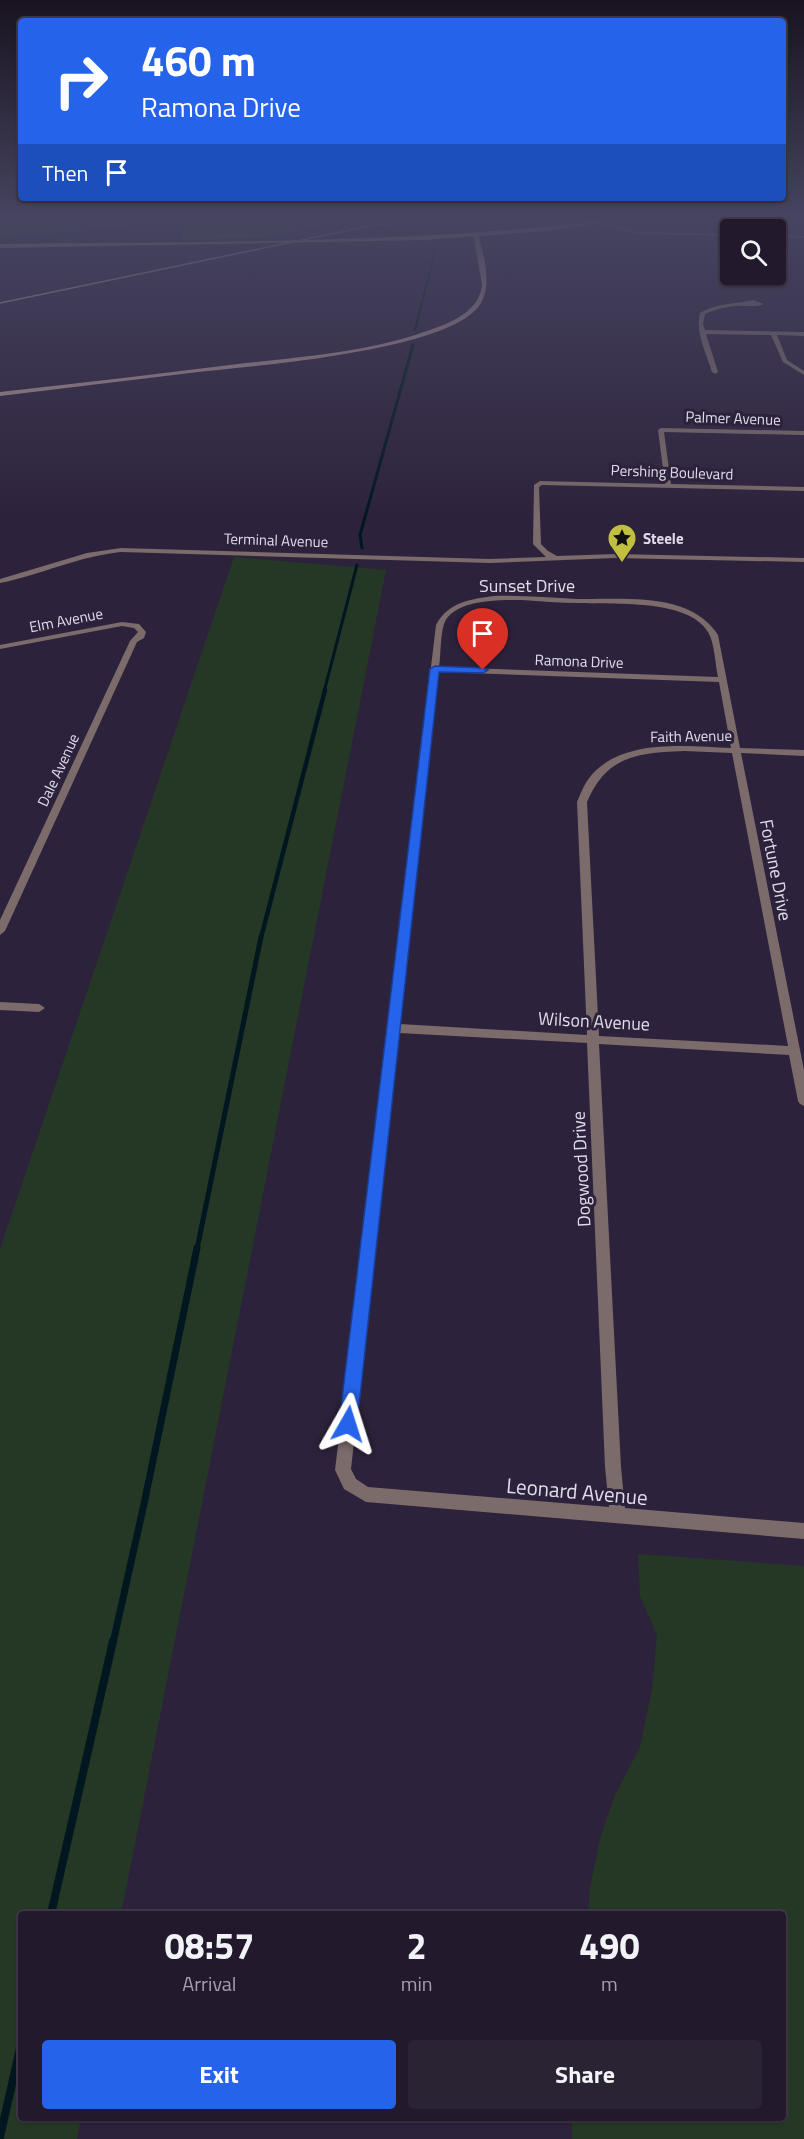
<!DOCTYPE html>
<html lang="en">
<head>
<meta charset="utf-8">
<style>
  :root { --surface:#221a2c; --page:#2a2334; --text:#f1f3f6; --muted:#a2a1a9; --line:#3f3848; --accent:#2563eb }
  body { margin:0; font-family:"Titillium Web",sans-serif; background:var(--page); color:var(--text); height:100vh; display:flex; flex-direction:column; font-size:22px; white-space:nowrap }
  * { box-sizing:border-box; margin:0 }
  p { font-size:20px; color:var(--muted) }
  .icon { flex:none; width:33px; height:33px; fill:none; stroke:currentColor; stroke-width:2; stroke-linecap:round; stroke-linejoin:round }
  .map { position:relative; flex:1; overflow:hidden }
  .panel { position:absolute; left:18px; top:1911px; width:768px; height:210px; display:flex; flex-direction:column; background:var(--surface); border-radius:6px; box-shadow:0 2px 4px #0004,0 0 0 2px var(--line) }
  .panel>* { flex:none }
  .top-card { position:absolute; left:18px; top:18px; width:768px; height:183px; border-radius:6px; box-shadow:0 2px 4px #0004,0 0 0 2px var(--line); background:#2563eb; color:#fff; overflow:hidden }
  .tools { position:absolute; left:720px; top:219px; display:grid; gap:12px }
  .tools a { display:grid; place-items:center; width:66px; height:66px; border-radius:6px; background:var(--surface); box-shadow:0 2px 4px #0004,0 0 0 2px var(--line); font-size:30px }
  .pin { position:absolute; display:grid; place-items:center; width:51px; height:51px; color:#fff; margin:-62px -26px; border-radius:50% 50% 50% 0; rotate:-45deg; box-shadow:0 0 6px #0007 }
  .pin .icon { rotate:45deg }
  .me { position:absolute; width:66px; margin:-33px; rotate:6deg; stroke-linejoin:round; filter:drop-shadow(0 0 4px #0008) }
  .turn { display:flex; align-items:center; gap:21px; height:126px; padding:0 24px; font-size:27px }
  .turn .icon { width:78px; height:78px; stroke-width:2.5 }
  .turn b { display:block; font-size:42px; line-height:51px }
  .then { display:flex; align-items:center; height:57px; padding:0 24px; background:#0003; gap:12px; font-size:22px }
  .eta { display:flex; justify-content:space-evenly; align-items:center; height:102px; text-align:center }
  .eta b { font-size:36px; font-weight:700; line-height:42px }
  .primary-button { display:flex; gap:12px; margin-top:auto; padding:12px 24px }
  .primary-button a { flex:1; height:69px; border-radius:6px; background:var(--accent); color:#fff; font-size:24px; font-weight:700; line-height:69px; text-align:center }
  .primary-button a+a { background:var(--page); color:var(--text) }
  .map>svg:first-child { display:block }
  .green { fill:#253826 }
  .forest { fill:#3a573b }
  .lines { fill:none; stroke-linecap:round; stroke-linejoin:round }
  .stream-far5 { stroke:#011720; stroke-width:2 }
  .stream-far4 { stroke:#011720; stroke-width:3 }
  .stream-far3 { stroke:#011720; stroke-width:4.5 }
  .stream-far2 { stroke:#011720; stroke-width:5 }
  .stream-far1 { stroke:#011720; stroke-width:7 }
  .stream { stroke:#011720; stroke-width:8 }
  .street { fill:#7b6b6a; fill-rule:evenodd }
  .secondary { fill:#aa908f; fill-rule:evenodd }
  .primary { fill:#cfadac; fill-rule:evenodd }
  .rail { stroke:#a9a1b4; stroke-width:1.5 }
  .route { fill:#2563eb; stroke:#184099; stroke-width:1.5 }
  .labels { text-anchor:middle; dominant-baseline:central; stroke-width:6; stroke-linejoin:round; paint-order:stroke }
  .far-street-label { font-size:15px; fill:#e1dbeb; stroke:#2d223b }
  .far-poi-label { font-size:15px; font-weight:bold; fill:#e1dbeb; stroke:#2d223b; text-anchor:start }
  .street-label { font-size:18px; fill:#e1dbeb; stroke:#2d223b }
  .near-street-label { font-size:21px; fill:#e1dbeb; stroke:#2d223b }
</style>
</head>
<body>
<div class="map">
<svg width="804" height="2139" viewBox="0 0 804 2139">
  <rect width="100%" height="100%" fill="#2d223b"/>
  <g class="green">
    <polygon points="234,557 386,570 121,1914 21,1914 21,2118 81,2118 77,2139 0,2139 0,1249"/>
    <polygon points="638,1554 804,1566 804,2139 572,2139 572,2118 783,2118 783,1914 588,1914 590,1887 601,1835 615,1795 640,1747 652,1689 657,1635 640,1596"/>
  </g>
  <g class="forest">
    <polygon points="0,220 165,220 105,229 0,236"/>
    <polygon points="183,220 325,220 336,223 258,238 183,240"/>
  </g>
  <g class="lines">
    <g class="stream-far5">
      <polyline points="377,228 399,234"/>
      <polyline points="415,330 435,251 418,241"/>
    </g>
    <g class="stream-far4">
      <polyline points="362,548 360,535 413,345"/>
      <polyline points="324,692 357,565"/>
    </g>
    <polyline class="stream-far3" points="261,938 325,690"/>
    <polyline class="stream-far2" points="197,1249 261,937"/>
    <polyline class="stream-far1" points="113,1643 144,1504 197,1248"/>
    <g class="stream">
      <polyline points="51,1914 113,1641"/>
      <polyline points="0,2137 21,2044"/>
    </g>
    <g class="street">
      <polygon points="590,220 638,232 730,234 730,236 638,234 586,221"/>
      <polygon points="759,220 763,220 768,230 764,230"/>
      <polygon points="776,235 804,236 804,238 776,237"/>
      <path d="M753 300 764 304C757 307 753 306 745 306 732 305 717 309 705 314L703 324 705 330 804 332V336L777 335 787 360 804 371V375L783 362 771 335 706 334 718 372 715 374 712 372C706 352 695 332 700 313 716 303 736 304 753 300Z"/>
      <path d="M661 428 804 431V435L664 432 671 484 804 487V491L542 485 539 487 541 544 548 551 557 556 615 554 804 558V562L615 558 490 563 121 552C79 556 41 575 0 583V579L87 553 121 548 490 559 546 557 533 544 534 485 540 481 665 484 658 430Z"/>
      <path d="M494 596C522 595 550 598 577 599 622 600 690 591 718 635L740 748 804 750V756L741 753 804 1070V1106L800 1104 798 1101 789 1055 599 1044 621 1467 625 1508 804 1523V1539L366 1502 344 1489 335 1470 388 1030 386 1028 388 1025 436 625C448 602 471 599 494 596ZM522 600C541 601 559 603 578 603 613 605 687 598 708 632 715 644 715 664 718 677L439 667C441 653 440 637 444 624 453 599 501 600 522 600ZM439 672 719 682 731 748C685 746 617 737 587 781 583 787 580 795 577 802L587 1035 400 1024ZM684 751 732 753 788 1046 599 1036 587 802C607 755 638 753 684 751ZM399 1033 587 1043 605 1467 609 1507 368 1487 356 1479 351 1469Z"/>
      <polygon points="122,622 139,624 146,632 144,638 137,642 5,931 0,935 0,920 130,641 138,632 134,628 122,626 0,649 0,645"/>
      <polygon points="0,1002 39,1004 45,1008 39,1012 0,1010"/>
    </g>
    <path class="secondary" d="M477 231C483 253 494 285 479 306 445 352 250 366 190 373 127 381 63 388 0 396V392C82 383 164 373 246 363 310 356 377 351 438 327 457 320 480 308 482 285L473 232Z"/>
    <path class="primary" d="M605 220H622L547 231 424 240 0 248V244C201 241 404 245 605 220Z"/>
    <polyline class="rail" points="0,303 398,220"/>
  </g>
  <linearGradient id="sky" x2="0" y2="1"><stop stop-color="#191320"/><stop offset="0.42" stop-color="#464460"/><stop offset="1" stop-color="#464460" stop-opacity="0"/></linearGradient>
  <rect width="804" height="520" fill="url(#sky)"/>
  <polygon class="route" points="435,666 483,668 488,670 483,673 439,672 357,1424 354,1429 348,1432 342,1429 339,1424 430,669"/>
  <defs>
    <g id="sight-pin" transform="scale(1.5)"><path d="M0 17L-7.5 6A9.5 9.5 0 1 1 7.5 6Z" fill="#c1be40" stroke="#2d223b"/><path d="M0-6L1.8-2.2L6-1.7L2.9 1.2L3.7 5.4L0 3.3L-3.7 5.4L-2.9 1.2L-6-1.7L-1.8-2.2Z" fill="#111"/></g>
  </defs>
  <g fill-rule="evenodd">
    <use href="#sight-pin" x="622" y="538"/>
  </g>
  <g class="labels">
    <g class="far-street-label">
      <text transform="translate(733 418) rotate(2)">Palmer Avenue</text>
      <text transform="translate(672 472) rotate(2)">Pershing Boulevard</text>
      <text transform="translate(276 540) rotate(2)">Terminal Avenue</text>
      <text transform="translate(66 620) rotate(-11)">Elm Avenue</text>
      <text transform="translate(579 661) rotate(2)">Ramona Drive</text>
      <text transform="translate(691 736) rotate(-1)">Faith Avenue</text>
      <text transform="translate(58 770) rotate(-65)">Dale Avenue</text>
    </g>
    <g class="far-poi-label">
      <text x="643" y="538">Steele</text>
    </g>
    <g class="street-label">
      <text x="527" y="585">Sunset Drive</text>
      <text transform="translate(776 870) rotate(79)">Fortune Drive</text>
      <text transform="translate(594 1021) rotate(3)">Wilson Avenue</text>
      <text transform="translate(581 1169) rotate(-93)">Dogwood Drive</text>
    </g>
    <g class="near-street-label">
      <text transform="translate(577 1491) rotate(5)">Leonard Avenue</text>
    </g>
  </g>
</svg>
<div class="tools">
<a><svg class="icon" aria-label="search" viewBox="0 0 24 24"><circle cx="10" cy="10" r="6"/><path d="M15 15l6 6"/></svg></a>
</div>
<div class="pin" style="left:483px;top:670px;background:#d93025"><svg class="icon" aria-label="arrive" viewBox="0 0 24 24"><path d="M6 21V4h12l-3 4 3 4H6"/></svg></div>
<svg class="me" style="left:348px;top:1424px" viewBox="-20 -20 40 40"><path d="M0-17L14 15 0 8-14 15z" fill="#2563eb" stroke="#fff" stroke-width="4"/></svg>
<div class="top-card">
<div class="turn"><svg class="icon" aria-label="right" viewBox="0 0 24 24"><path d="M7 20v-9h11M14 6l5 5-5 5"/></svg><div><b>460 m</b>Ramona Drive</div></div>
<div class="then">Then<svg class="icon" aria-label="arrive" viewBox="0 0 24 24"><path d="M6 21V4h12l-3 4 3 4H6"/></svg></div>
</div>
<section class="panel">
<div class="eta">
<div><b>08:57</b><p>Arrival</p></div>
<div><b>2</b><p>min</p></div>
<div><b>490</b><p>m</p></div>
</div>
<div class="primary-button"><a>Exit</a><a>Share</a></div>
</section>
</div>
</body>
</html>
